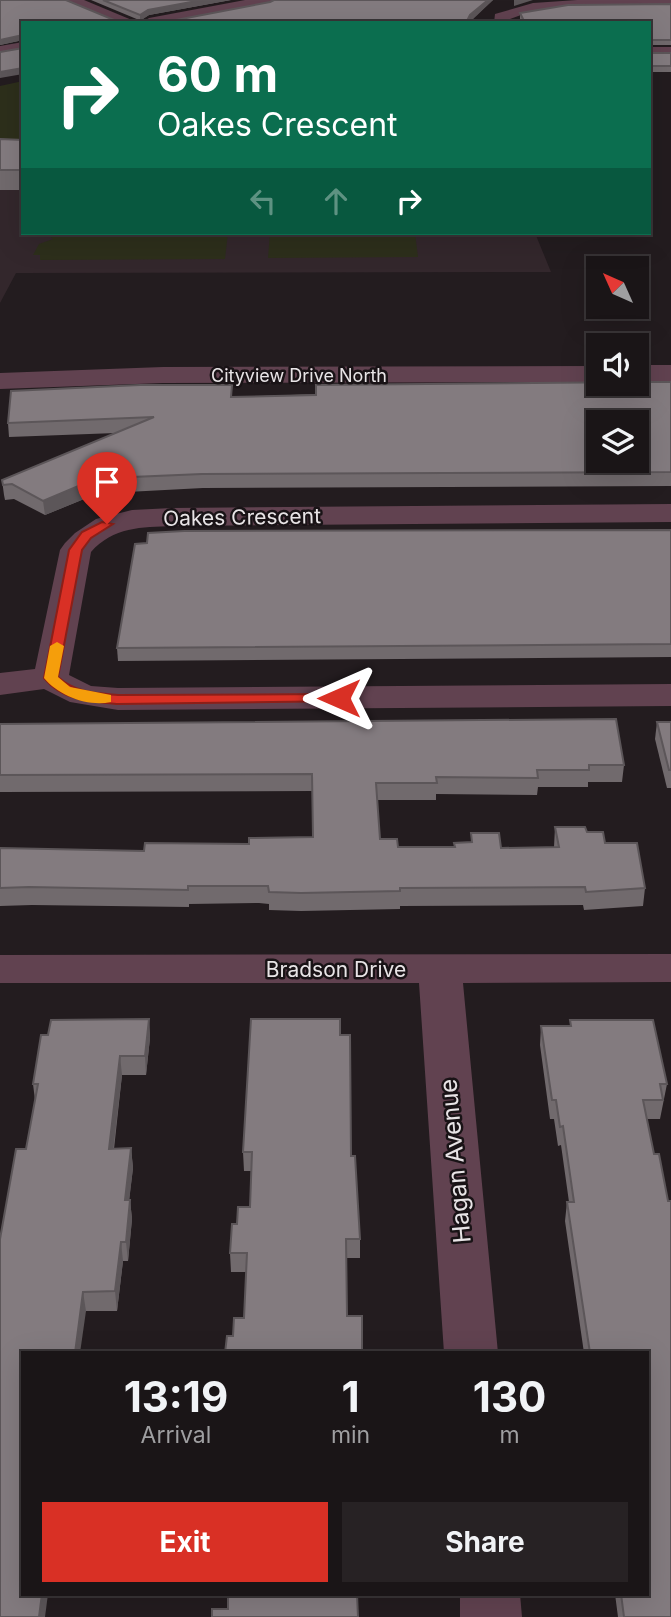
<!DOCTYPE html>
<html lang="en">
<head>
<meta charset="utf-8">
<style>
  :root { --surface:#1a1517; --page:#272224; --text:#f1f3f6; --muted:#9f9fa1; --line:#383436; --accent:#d93025 }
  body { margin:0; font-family:Inter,sans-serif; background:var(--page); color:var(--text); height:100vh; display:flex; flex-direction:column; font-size:26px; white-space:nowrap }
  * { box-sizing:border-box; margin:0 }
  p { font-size:23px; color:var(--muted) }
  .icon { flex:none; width:38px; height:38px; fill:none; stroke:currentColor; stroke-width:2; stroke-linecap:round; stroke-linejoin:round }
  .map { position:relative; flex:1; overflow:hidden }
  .sheet { position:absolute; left:21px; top:1351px; width:628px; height:245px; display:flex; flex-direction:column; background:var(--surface); border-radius:0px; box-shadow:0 7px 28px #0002,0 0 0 2px var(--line) }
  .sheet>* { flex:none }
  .banner { position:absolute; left:21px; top:21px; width:630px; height:214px; border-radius:0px; box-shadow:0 7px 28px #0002,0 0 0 2px var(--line); background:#0b6e4f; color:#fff; overflow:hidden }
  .needle { width:46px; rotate:315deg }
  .buttons { position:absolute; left:586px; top:256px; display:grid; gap:14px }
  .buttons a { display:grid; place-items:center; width:63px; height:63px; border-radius:0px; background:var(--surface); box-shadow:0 7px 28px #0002,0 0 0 2px var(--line); font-size:35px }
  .pin { position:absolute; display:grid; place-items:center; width:60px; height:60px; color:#fff; margin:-72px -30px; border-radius:50% 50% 50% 0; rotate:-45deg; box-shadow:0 0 7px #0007 }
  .pin .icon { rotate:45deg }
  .me { position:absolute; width:77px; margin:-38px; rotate:270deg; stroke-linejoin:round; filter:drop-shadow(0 0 5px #0008) }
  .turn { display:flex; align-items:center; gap:24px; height:147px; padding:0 21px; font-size:32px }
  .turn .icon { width:91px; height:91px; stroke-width:2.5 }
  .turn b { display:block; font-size:49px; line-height:60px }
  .lanes { display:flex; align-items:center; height:66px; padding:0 21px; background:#0003; justify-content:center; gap:35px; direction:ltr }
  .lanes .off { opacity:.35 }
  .eta { display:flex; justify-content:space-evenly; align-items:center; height:119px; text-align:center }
  .eta b { font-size:42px; font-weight:700; line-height:49px }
  .primary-button { display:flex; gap:14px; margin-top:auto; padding:14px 21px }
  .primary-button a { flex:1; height:80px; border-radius:0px; background:var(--accent); color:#fff; font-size:28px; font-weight:700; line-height:80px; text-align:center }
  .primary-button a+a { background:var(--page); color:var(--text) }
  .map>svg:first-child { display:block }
  .built { fill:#33272c }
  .green { fill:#2d2f1b }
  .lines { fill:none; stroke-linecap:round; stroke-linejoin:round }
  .minor { fill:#614250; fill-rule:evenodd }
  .wall { fill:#716a6d }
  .shaded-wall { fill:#5c5659 }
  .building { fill:#837b7f; stroke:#5c5659; stroke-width:2; fill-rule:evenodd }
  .route { fill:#d93025; stroke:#8d1f18; stroke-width:2 }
  .slow { fill:#f59e0b }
  .labels { text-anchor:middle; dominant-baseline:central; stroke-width:5; stroke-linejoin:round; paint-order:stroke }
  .far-street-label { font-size:18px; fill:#e8e4e6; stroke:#191316 }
  .street-label { font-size:21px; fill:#e8e4e6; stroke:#191316 }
  .near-street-label { font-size:24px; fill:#e8e4e6; stroke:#191316 }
</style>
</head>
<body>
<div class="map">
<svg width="671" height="1617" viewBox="0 0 671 1617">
  <rect width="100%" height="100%" fill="#231c1f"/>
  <polygon class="built" points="0,146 23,146 23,233 535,233 551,272 16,273 0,303"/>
  <g class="green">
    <polygon points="23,81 23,146 0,146 0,86"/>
    <polygon points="44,233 228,233 225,259 40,260 40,255 33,255 39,244 53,239"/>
    <polygon points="270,233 415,233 418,257 268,258"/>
  </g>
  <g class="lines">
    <g class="minor">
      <polygon points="61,0 84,0 139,23 115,23"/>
      <polygon points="245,0 278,0 270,5 176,23 141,23 149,18"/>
      <path d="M577 0H671V7C622 10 555 1 510 19V23H494L495 14 533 3Z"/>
      <polygon points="23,42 23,52 0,56 0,46"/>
      <rect x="649" y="47" width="22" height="10"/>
      <rect x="637" y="365" width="34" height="16"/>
      <polygon points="598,366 598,382 163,383 0,389 0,373 163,367"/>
      <path d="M671 504V522L172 526C142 527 113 527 91 552L69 675 91 686 118 688 671 684V706L118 710 70 702 44 689 0 695V673L35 669 60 550 65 543 75 533 96 519 132 510 172 508Z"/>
      <polygon points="671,954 671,982 463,983 498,1353 444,1353 419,983 0,983 0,955"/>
      <polygon points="460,1594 520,1594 522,1617 460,1617"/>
    </g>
  </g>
  <g class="wall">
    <polygon points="0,0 114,20 139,20 91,0 231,0 149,15 141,20 176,20 270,2 274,0 493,0 470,21 23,23 23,40 0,45"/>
    <polygon points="671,4 671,45 649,45 649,23 522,23 520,19 520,13"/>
    <rect x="649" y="53" width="22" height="19"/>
    <polygon points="0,139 23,140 23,190 0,190"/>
    <polygon points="671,382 671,486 203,488 89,494 89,497 45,515 14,499 5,500 4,495 2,480 116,433 9,437 8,423 232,385 232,397"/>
    <polygon points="671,530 671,657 118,661 117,648 147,543"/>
    <polygon points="657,722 671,722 671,788 667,788 655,739"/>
    <polygon points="0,724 624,765 622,782 588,782 588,787 538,787 537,795 436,794 436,800 377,800 380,839 398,847 454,847 471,842 471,833 501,848 554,847 555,827 587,832 605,843 645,888 643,906 584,910 583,905 400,906 400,909 301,911 269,910 269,904 259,903 189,904 189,907 32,905 0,906 0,848 144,851 249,844 313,837 312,791 0,792"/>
    <polygon points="149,1019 150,1038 146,1075 122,1075 114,1149 131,1148 133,1168 129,1200 130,1200 132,1219 128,1261 123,1261 117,1311 86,1311 23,1353 26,1149 35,1100 33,1084 48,1035"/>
    <polygon points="570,1020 667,1084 660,1119 647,1119 671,1617 618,1617 615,1594 648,1594 648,1353 584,1353 565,1221 567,1202 569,1202 561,1145 558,1146 554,1119 550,1119 540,1045 541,1026 570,1026"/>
    <polygon points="340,1035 351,1156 360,1239 360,1258 346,1258 233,1336 244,1318 246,1272 231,1272 230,1253 237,1224 250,1207 251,1171 244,1171 243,1152"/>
  </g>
  <g class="shaded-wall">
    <polygon points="202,0 231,0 149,15 140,21 140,15 148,10"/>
    <polygon points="488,0 493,0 469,23 466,23 470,15"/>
    <polygon points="514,0 538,0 533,0 514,6"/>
    <polygon points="23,35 23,40 0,45 0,40"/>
    <polygon points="23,68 23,74 0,78 0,72"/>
    <polygon points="88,482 89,497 45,515 43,501"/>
    <polygon points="149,1019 150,1038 146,1075 145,1056"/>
    <polygon points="120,1056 122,1075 111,1168 109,1149"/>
    <polygon points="131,1148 133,1168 127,1219 125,1200"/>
    <polygon points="130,1200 132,1219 128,1261 126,1242"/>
    <polygon points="121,1242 123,1261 117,1311 115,1291"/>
    <polygon points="83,1292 86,1311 80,1353 75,1353"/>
    <polygon points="42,1594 48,1594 45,1617 39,1617"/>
  </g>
  <g class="building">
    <polygon points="0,0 66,0 114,20 176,20 270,2 274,0 488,0 470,15 466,23 23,23 23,35 0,40"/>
    <polygon points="103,0 202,0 148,10 140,15"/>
    <polygon points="671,4 671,40 649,40 649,23 525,23 520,13 568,5"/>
    <polygon points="23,48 23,68 0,72 0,52"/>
    <rect x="649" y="53" width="22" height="13"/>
    <polygon points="0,139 23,140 23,170 0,170"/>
    <path d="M637 382H671V472L202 474 86 479 88 482 43 501 12 484 3 485 2 480 154 417 8 423 11 391 140 385H232L231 397 316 395V385ZM598 422H637V460H598Z"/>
    <polygon points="671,530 671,644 117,648 135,544 147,543 148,533 184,531"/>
    <polygon points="616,719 624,765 589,765 589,770 537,770 538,778 436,777 437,783 376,783 380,839 397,839 398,847 455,847 454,843 472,842 471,833 499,833 501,848 559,847 555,827 585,827 587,832 603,832 605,843 637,843 645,888 586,892 585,887 400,888 400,891 301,893 269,892 268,886 188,886 188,890 29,887 0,888 0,848 144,851 145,843 249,844 249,838 313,837 312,774 0,775 0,724"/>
    <polygon points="657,722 671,722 671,770 669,770"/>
    <polygon points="149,1019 145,1056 120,1056 109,1149 131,1148 125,1200 130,1200 126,1242 121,1242 115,1291 83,1292 75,1353 23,1353 23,1594 42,1594 39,1617 0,1617 0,1239 16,1149 26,1149 38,1084 33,1084 41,1035 48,1035 51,1020"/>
    <polygon points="251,1019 340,1019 340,1035 350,1035 351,1156 355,1156 360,1239 346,1239 347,1316 362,1316 362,1353 225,1353 227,1336 233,1336 234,1318 244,1318 247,1253 230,1253 232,1224 237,1224 238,1207 250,1207 252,1152 243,1152"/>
    <polygon points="570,1020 653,1020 667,1084 660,1084 663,1100 643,1100 654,1154 659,1154 668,1201 671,1201 671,1617 624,1617 621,1594 648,1594 648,1353 590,1353 567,1202 574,1202 563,1126 560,1127 556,1100 552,1100 541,1026 571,1026"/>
    <polygon points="228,1594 357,1594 358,1617 212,1617 212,1609 228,1609"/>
  </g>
  <path class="route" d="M102 522 113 524 91 538 82 550 58 677C76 693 95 693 118 695L339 694 345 695V701L118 704C91 702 63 701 44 678L69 550 82 532Z"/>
  <path class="slow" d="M57 642 64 646 58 677 70 687 111 695V702C88 707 59 696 44 678L50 646Z"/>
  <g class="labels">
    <g class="far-street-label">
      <text x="299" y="375">Cityview Drive North</text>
    </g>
    <g class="street-label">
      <text transform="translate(242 517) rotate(-1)">Oakes Crescent</text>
      <text x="336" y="969">Bradson Drive</text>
    </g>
    <g class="near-street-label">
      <text transform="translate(455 1161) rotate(-95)">Hagan Avenue</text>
    </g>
  </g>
</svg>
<div class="buttons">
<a><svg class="needle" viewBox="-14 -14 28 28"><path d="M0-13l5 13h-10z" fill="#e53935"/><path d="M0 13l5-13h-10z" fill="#9f9fa1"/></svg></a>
<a><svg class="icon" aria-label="sound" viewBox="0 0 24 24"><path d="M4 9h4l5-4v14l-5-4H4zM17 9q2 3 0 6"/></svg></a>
<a><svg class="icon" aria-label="layers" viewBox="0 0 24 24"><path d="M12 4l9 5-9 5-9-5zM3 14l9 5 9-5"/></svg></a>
</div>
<div class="pin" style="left:107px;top:524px;background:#d93025"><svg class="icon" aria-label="arrive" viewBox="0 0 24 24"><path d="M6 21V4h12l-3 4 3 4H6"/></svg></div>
<svg class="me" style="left:339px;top:698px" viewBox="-20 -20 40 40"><path d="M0-17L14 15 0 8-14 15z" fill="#d93025" stroke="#fff" stroke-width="4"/></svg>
<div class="banner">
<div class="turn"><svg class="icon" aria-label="right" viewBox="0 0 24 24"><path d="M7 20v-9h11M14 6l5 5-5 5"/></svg><div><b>60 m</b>Oakes Crescent</div></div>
<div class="lanes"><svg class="icon off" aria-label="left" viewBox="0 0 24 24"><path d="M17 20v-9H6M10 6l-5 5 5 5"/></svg><svg class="icon off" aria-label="ahead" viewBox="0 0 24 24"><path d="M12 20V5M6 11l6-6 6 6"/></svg><svg class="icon" aria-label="right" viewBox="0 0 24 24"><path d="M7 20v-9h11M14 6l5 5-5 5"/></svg></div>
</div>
<section class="sheet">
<div class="eta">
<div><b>13:19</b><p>Arrival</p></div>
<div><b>1</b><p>min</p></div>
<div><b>130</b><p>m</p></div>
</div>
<div class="primary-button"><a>Exit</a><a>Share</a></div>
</section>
</div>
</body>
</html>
